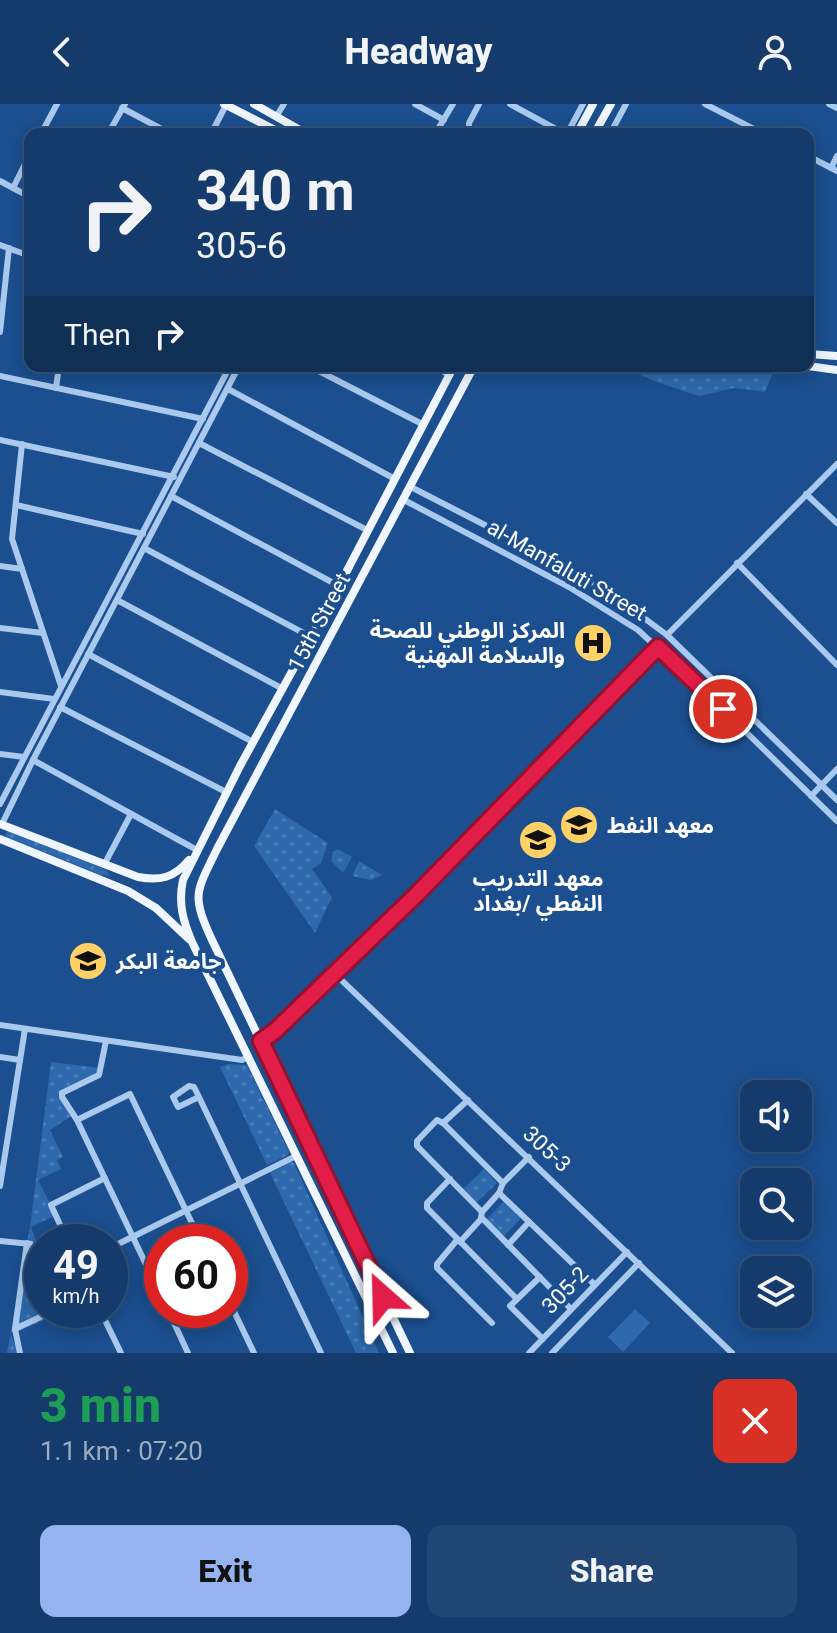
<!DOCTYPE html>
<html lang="en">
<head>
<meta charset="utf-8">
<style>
  :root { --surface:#143b6b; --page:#214673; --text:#f1f3f6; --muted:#9dadc1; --line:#33557e; --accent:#95b2f1 }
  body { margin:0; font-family:Roboto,"Noto Sans Arabic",sans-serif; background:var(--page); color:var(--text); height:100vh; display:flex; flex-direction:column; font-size:30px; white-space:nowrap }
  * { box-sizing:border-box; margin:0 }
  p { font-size:26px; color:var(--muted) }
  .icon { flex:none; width:44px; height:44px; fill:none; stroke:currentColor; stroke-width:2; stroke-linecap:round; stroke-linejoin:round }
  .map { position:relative; height:1249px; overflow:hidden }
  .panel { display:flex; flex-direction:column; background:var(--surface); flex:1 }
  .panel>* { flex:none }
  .top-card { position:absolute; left:24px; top:24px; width:790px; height:244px; border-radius:16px; box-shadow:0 4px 20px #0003,0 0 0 2px var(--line); background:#143b6b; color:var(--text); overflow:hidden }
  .fabs { position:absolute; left:740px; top:976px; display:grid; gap:16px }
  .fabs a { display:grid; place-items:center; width:72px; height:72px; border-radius:16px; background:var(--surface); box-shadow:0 4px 20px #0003,0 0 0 2px var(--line); font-size:40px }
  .speed { position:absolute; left:24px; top:1120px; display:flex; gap:16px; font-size:40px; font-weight:700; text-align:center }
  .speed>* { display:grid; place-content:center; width:104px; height:104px; border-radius:50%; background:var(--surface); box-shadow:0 4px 20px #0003,0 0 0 2px var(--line); line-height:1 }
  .speed small { font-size:20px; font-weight:400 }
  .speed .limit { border:12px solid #d22; background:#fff; color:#111 }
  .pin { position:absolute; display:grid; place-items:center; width:68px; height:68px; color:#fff; margin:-34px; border:4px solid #fff; border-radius:50%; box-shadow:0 2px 8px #0007 }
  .me { position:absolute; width:88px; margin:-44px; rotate:335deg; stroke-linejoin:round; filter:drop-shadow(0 0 6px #0008) }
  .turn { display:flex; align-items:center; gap:28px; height:168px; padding:0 40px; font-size:36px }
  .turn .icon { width:104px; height:104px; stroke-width:2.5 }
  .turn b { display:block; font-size:56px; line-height:68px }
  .then { display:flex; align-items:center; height:76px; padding:0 40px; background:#0003; gap:16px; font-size:30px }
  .round { display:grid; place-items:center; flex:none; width:84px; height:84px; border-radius:16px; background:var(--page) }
  .overview { display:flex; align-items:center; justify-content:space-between; height:136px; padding:0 40px }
  h1 { font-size:48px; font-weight:800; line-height:60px; color:#1e9e55 }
  .primary-button { display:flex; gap:16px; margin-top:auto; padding:16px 40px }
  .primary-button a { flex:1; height:92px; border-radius:16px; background:var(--accent); color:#111; font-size:32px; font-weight:800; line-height:92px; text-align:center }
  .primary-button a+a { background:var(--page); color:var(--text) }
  header { display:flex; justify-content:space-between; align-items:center; height:104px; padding:0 40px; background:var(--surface); font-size:36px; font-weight:800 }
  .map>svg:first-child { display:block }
  .green { fill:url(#green-dots) }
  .pitch { fill:#2e69ad }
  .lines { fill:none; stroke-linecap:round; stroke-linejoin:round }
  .minor { stroke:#a9c9ee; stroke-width:6 }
  .major { stroke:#f0f6ff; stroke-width:8 }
  .route-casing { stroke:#92132f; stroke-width:20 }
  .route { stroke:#e11d48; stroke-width:14 }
  .labels { text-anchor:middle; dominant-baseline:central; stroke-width:8; stroke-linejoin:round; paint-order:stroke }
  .street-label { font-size:22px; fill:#fff; stroke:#1b4f8f }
  .poi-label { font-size:22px; font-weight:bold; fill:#fff; stroke:#1b4f8f; text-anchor:start }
</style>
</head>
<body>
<header><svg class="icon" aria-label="back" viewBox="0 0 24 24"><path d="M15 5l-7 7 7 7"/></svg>Headway<svg class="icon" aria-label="person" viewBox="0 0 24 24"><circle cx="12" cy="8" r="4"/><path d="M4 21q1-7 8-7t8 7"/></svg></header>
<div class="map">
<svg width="837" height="1249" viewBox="0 0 837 1249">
  <defs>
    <pattern id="green-dots" width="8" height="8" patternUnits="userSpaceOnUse" patternTransform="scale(2)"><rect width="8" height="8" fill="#2e69ad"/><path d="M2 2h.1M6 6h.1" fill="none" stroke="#4d80b9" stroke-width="1.8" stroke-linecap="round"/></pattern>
  </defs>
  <rect width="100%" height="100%" fill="#1b4f8f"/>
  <g class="green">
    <polygon points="619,262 739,262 773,268 765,288 734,284 699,292 657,278"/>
    <polygon points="275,705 328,739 321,759 312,765 332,793 315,829 254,742"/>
    <polygon points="8,726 106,766 110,772 101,771 5,732"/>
    <polygon points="338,745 352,753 343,769 331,757 333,748"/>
    <polygon points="359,757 382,771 371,776 352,772"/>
    <polygon points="51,958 101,964 99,971 62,989 73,1011 50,1026 63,1053 57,1056 61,1065 38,1076 56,1111 31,1123 42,1153 42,1206 64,1207 17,1228 10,1228 19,1249 7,1249 30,1123"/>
    <polygon points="228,960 247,961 289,1048 288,1051 267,1061 220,963"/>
    <polygon points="291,1058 294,1059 379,1249 356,1249 270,1069"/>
    <polygon points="484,1065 497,1079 476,1099 463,1085"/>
    <polygon points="504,1097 521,1114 503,1133 486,1116"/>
  </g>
  <polygon class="pitch" points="635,1205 650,1219 623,1248 608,1233"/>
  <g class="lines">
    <g class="minor">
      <polyline points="415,0 444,16"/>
      <polyline points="510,0 565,30"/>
      <polyline points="705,0 764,30"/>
      <polyline points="829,0 837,4"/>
      <polyline points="122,4 171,30"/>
      <polyline points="276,13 284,0"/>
      <polyline points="41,30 57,0"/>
      <polyline points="108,30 125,0"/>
      <polyline points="211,30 226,1"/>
      <polyline points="435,30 453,0"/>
      <polyline points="475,30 469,24 469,19 479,0"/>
      <polyline points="567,30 583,0"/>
      <polyline points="610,30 626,0"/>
      <polyline points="808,52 837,67"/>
      <polyline points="831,64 837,52"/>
      <polyline points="0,77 30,93"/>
      <polyline points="13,84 30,50"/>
      <polyline points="0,141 30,152"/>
      <polyline points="0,228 9,144"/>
      <polyline points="309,262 424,321"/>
      <polyline points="433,262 449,271"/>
      <polyline points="0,272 203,315"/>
      <polyline points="56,284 59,262"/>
      <polyline points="228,285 395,375"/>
      <polyline points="0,336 174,373"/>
      <polyline points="199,339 367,426"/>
      <polyline points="22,340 12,435 61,582"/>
      <path d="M411 383C499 429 588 470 667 531L837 696"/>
      <polyline points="806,390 837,419"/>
      <polyline points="171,392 339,482"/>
      <polyline points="404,396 569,483 638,526 701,584 837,717"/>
      <polyline points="16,401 143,430"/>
      <polyline points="144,444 311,533"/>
      <polyline points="737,459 837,561"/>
      <polyline points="0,462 22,465"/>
      <polyline points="117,496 283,585"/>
      <polyline points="0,524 43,529"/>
      <polyline points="667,531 837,360"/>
      <polyline points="88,550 253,638"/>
      <polyline points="0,588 54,595"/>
      <polyline points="60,603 226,688"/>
      <polyline points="0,650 24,653"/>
      <polyline points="33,656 197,746"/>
      <polyline points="811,692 837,665"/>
      <polyline points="0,700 230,262"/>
      <polyline points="2,720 33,656 239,262"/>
      <polyline points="104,761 131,710"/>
      <polyline points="335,870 732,1249"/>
      <polyline points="0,921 242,956 248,953"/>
      <polyline points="261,937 274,928 417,790 658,543"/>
      <polyline points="0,953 20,956"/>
      <polyline points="199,993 178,1003 173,993 189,982 194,983 199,993 321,1249"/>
      <polyline points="77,1016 62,993 62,989 99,971 106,937"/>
      <polyline points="443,1019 437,1016 417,1037 417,1042 482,1108"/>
      <polyline points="443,1019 503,1079"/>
      <polyline points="443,1019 468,996"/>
      <polyline points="529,1053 503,1079 499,1089 482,1108 481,1113 571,1205"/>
      <polyline points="450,1075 427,1099 427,1104 517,1195"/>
      <polyline points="0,1082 25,925"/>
      <polyline points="499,1089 595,1181"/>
      <polyline points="457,1136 437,1160 437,1164 492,1219"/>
      <polyline points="0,1137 31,1140 42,1160"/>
      <polyline points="68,1138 51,1101 105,1074"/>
      <polyline points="460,1138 481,1115"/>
      <polyline points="508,1141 529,1118"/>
      <polyline points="110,1144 296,1052"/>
      <polyline points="540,1173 510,1202 543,1235"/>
      <polyline points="162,1194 77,1016 130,990 201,1138"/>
      <polyline points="230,1199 254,1249"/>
      <polyline points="100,1206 121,1249"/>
      <polyline points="168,1206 188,1249"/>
      <polyline points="15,1225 55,1206"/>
      <polyline points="20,1249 15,1225 27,1139"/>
      <polyline points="529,1249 627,1148"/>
      <polyline points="552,1249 639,1159"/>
    </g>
    <g class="major">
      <polyline points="224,0 283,30"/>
      <polyline points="254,0 307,30"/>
      <polyline points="577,30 593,0"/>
      <polyline points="594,30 611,0"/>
      <polyline points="808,250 837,252"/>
      <polyline points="808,262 837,266"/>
      <path d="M0 720 138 773C160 777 174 774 189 756"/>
      <polyline points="0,735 128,787 156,804 189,835"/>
      <path d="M393 1249 192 838C183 817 178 799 183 776L240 662 339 482 454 262"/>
      <path d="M410 1249 212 836C191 790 196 789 217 745L474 262"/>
    </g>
  </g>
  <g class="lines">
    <g class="route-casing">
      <polyline id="route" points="383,1193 261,937 275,927 417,790 658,543 723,605"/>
    </g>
    <use href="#route" class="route"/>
  </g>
  <defs>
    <g id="hospital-disc" transform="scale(2)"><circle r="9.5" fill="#ffd166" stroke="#1b4f8f"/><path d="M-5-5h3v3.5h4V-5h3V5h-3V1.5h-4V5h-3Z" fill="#111"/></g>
    <g id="university-disc" transform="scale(2)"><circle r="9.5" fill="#ffd166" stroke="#1b4f8f"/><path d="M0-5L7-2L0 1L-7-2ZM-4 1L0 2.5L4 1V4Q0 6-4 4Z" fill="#111"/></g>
  </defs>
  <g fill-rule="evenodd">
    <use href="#hospital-disc" x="593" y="539"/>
    <use href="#university-disc" x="579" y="721"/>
    <use href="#university-disc" x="538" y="736"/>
    <use href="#university-disc" x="88" y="857"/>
  </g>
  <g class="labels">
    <g class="street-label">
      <text transform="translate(567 466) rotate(30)">al-Manfaluti Street</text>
      <text transform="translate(319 518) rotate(-62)">15th Street</text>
      <text transform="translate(547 1045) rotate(43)">305-3</text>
      <text transform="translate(565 1186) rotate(-46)">305-2</text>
    </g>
    <g class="poi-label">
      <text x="565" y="526" text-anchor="end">المركز الوطني للصحة<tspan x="565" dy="25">والسلامة المهنية</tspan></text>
      <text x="607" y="721">معهد النفط</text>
      <text x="538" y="774" text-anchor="middle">معهد التدريب<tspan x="538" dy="25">النفطي /بغداد</tspan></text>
      <text x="116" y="857">جامعة البكر</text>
    </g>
  </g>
</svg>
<div class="fabs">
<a><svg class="icon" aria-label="sound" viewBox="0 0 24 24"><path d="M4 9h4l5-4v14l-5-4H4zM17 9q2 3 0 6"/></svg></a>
<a><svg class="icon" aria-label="search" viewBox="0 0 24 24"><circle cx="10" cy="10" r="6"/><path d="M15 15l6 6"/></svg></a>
<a><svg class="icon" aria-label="layers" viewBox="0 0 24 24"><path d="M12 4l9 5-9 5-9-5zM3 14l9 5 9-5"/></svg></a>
</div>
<div class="speed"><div>49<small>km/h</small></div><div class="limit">60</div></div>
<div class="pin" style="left:723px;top:605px;background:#d93025"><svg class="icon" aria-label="arrive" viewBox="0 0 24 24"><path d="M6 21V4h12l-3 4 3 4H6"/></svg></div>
<svg class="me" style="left:383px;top:1193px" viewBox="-20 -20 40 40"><path d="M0-17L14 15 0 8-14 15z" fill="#e11d48" stroke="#fff" stroke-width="4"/></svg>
<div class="top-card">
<div class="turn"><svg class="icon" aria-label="right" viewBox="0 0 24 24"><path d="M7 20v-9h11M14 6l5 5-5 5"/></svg><div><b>340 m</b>305-6</div></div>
<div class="then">Then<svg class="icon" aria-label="right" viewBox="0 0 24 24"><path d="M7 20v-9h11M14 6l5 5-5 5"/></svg></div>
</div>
</div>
<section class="panel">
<div class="overview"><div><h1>3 min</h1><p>1.1 km · 07:20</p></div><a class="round" style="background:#d93025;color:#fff"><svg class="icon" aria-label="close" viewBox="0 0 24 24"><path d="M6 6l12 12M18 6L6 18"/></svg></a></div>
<div class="primary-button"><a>Exit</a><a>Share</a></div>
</section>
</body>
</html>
